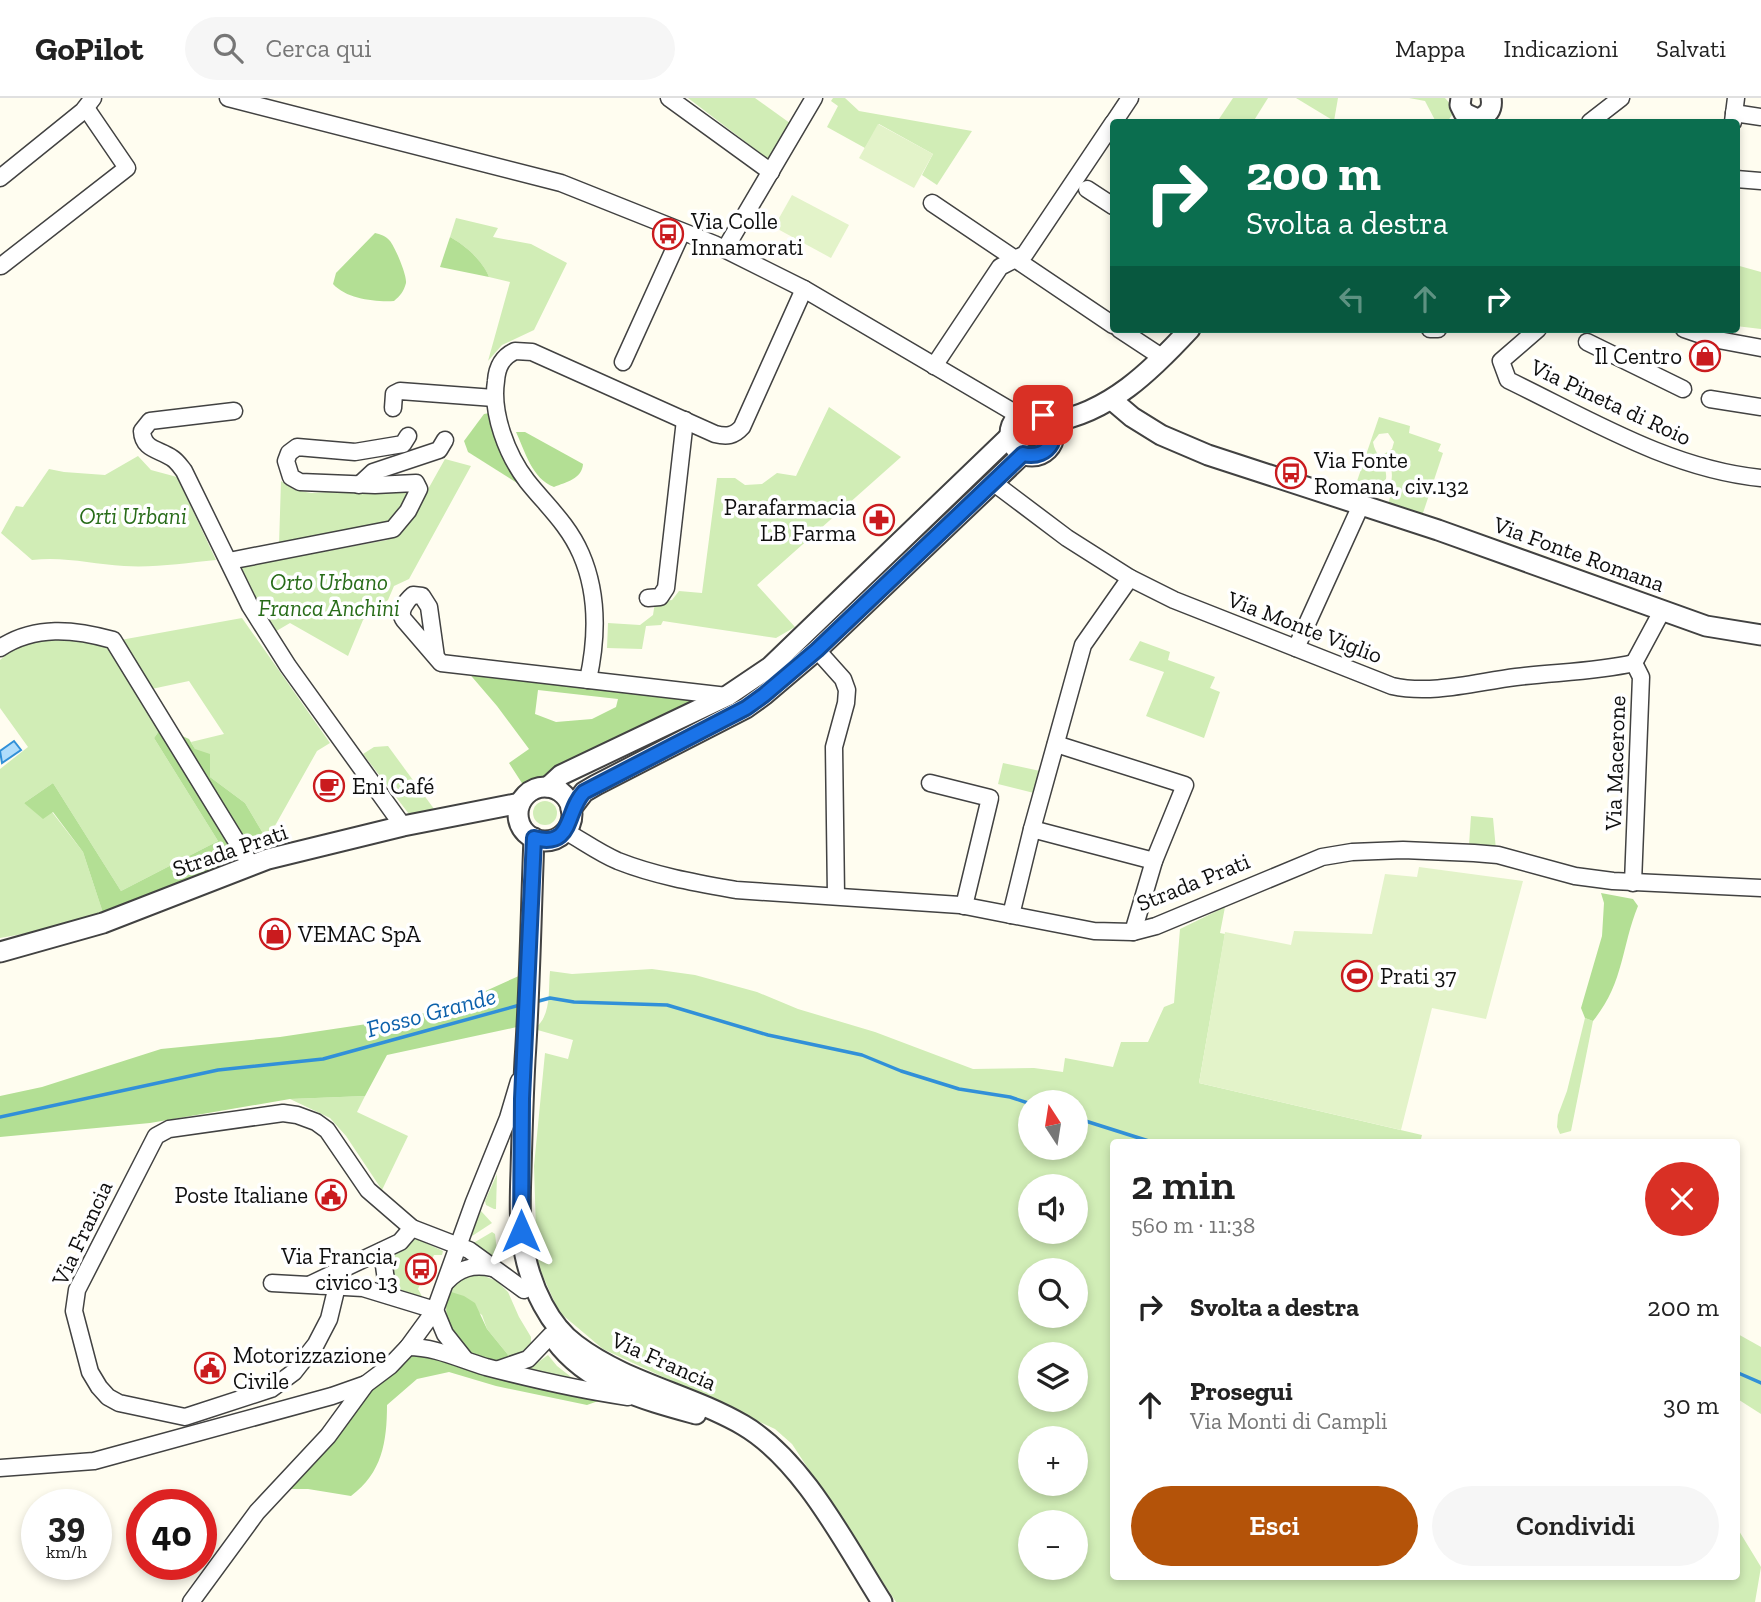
<!DOCTYPE html>
<html lang="it">
<head>
<meta charset="utf-8">
<style>
  :root { --surface:#fff; --page:#f6f6f6; --text:#222; --muted:#767676; --line:#e0e0e0; --accent:#b45309 }
  body { margin:0; font-family:"Zilla Slab",serif; background:var(--page); color:var(--text); height:100vh; display:flex; flex-direction:column; font-size:26px; white-space:nowrap }
  * { box-sizing:border-box; margin:0 }
  p { font-size:23px; color:var(--muted) }
  .icon { flex:none; width:38px; height:38px; fill:none; stroke:currentColor; stroke-width:2; stroke-linecap:round; stroke-linejoin:round }
  .map { position:relative; flex:1; overflow:hidden }
  .details { position:absolute; left:1110px; top:1041px; width:630px; height:441px; display:flex; flex-direction:column; background:var(--surface); border-radius:7px; box-shadow:0 4px 10px #0003 }
  .details>* { flex:none }
  .hud { position:absolute; left:1110px; top:21px; width:630px; height:214px; border-radius:7px; box-shadow:0 4px 10px #0003; background:#0b6e4f; color:#fff; overflow:hidden }
  .needle { width:46px; rotate:348deg }
  .buttons { position:absolute; left:1018px; top:992px; display:grid; gap:14px }
  .buttons a { display:grid; place-items:center; width:70px; height:70px; border-radius:50%; background:var(--surface); box-shadow:0 4px 10px #0003; font-size:35px }
  .speed { position:absolute; left:21px; top:1391px; display:flex; gap:14px; font-size:35px; font-weight:700; text-align:center }
  .speed>* { display:grid; place-content:center; width:91px; height:91px; border-radius:50%; background:var(--surface); box-shadow:0 4px 10px #0003; line-height:1 }
  .speed small { font-size:18px; font-weight:400 }
  .speed .limit { border:10px solid #d22; background:#fff; color:#111 }
  .pin { position:absolute; display:grid; place-items:center; width:60px; height:60px; color:#fff; margin:-30px; border-radius:14px; box-shadow:0 4px 10px #0006 }
  .me { position:absolute; width:77px; margin:-38px; rotate:0deg; stroke-linejoin:round; filter:drop-shadow(0 0 5px #0008) }
  .turn { display:flex; align-items:center; gap:24px; height:147px; padding:0 21px; font-size:32px }
  .turn .icon { width:91px; height:91px; stroke-width:2.5 }
  .turn b { display:block; font-size:49px; line-height:60px }
  .lanes { display:flex; align-items:center; height:66px; padding:0 21px; background:#0003; justify-content:center; gap:35px; direction:ltr }
  .lanes .off { opacity:.35 }
  .round { display:grid; place-items:center; flex:none; width:74px; height:74px; border-radius:37px; background:var(--page) }
  .head { display:flex; align-items:center; justify-content:space-between; height:119px; padding:0 21px }
  h1 { font-size:42px; font-weight:600; line-height:52px }
  .button { display:flex; gap:14px; margin-top:auto; padding:14px 21px }
  .button a { flex:1; height:80px; border-radius:42px; background:var(--accent); color:#fff; font-size:28px; font-weight:600; line-height:80px; text-align:center }
  .button a+a { background:var(--page); color:var(--text) }
  ul { padding:0; list-style:none }
  li { display:flex; align-items:center; gap:21px; height:98px; padding:0 21px }
  li div { flex:1 }
  li b { display:block; font-size:26px }
  li em { font-style:normal }
  header { display:flex; align-items:center; gap:42px; box-sizing:border-box; height:98px; padding:0 35px; background:var(--surface); border-bottom:2px solid var(--line) }
  header strong { font-size:33px }
  nav { display:flex; gap:38px; margin-inline-start:auto; font-size:24px }
  .search { width:490px; height:63px; background:var(--page); display:flex; align-items:center; gap:18px; box-sizing:border-box; padding:0 24px; border-radius:38px; color:var(--muted); font-size:26px }
  .map>svg:first-child { display:block }
  .green { fill:#d1edb6; fill-rule:evenodd }
  .forest { fill:#b3df94; fill-rule:evenodd }
  .pitch { fill:#e3f3c9 }
  .water { fill:#b0ddfb; stroke:#3190d8; stroke-width:2 }
  .lines { fill:none; stroke-linecap:round; stroke-linejoin:round }
  .stream { stroke:#3190d8; stroke-width:3.5 }
  .minor-casing { stroke:#424242; stroke-width:19 }
  .tertiary-casing { stroke:#424242; stroke-width:23 }
  .minor { stroke:#fff; stroke-width:16 }
  .tertiary { stroke:#fff; stroke-width:19 }
  .route-casing { stroke:#114b97; stroke-width:18 }
  .route { stroke:#1a73e8; stroke-width:12 }
  .labels { text-anchor:middle; dominant-baseline:central; stroke-width:7; stroke-linejoin:round; paint-order:stroke }
  .poi-label { font-size:23px; fill:#0f0f0f; stroke:#fff; text-anchor:start }
  .street-label { font-size:23px; fill:#0f0f0f; stroke:#fff }
  .park-label { font-size:23px; font-style:italic; fill:#286c19; stroke:#fff }
  .water-label { font-size:24px; font-style:italic; fill:#0d61ab; stroke:#fff }
</style>
</head>
<body>
<header>
<strong>GoPilot</strong>
<div class="search"><svg class="icon" aria-label="search" viewBox="0 0 24 24"><circle cx="10" cy="10" r="6"/><path d="M15 15l6 6"/></svg>Cerca qui</div>
<nav><a>Mappa</a><a>Indicazioni</a><a>Salvati</a></nav>
</header>
<div class="map">
<svg width="1761" height="1504" viewBox="0 0 1761 1504">
  <rect width="100%" height="100%" fill="#fffdf0"/>
  <g class="green">
    <polygon points="688,0 755,0 794,28 773,65"/>
    <polygon points="833,0 845,0 859,13 972,33 937,87 922,77 933,56 879,26 865,50 827,29 838,8 831,3"/>
    <polygon points="1233,0 1268,0 1253,24 1217,24"/>
    <polygon points="1296,0 1338,0 1334,23"/>
    <polygon points="1409,0 1445,0 1452,8 1452,17 1447,24 1436,24 1425,3"/>
    <path d="M456 120 498 130 493 139 531 146 567 165 534 232 502 247 488 263 510 184 489 179C483 163 465 147 450 139Z"/>
    <polygon points="1736,167 1761,174 1761,231 1736,228"/>
    <polygon points="829,309 901,359 757,487 795,529 776,540 663,523 661,527 646,528 642,551 607,550 608,525 640,527 653,517 655,504 672,502 679,493 702,495 717,380 735,380 745,387 762,386 777,375 796,378"/>
    <path d="M1379 319 1410 328 1409 335 1441 346 1438 353 1443 355 1422 418 1388 407 1390 399 1384 397C1395 385 1394 368 1384 356L1392 351 1394 344 1388 335 1379 336 1373 344C1375 358 1388 366 1386 381L1371 392 1356 386Z"/>
    <path d="M138 358 151 372 177 379 216 462C185 465 154 470 124 468 93 466 63 458 32 462L1 435 16 408 23 409 49 371 64 374 105 377Z"/>
    <path d="M445 361 471 368 409 481 394 488 388 502 363 522 348 558 290 525 273 535 241 469 387 442C413 423 429 389 445 361Z"/>
    <polygon points="281,383 295,392 311,395 413,390 411,401 388,428 279,447"/>
    <polygon points="242,520 330,645 317,653 267,742 245,705 210,679 191,644 224,636 189,583 147,592 115,543"/>
    <polygon points="57,539 105,546 117,555 162,629 154,640 218,743 121,793 53,685 24,705 52,714 83,754 103,815 28,835 0,840 0,671 28,649 0,610 0,562 25,542"/>
    <polygon points="1140,543 1170,554 1168,562 1215,579 1210,590 1220,594 1204,640 1146,618 1164,574 1129,562"/>
    <polygon points="388,648 437,715 412,720 363,656 374,649"/>
    <polygon points="1003,665 1040,673 1034,695 998,686"/>
    <circle cx="545" cy="715" r="12"/>
    <polygon points="1471,718 1493,720 1496,752 1469,747"/>
    <path d="M1225 809 1220 835 1225 836 1199 985 1422 1037 1420 1045H1113V1479H1736V1428L1761 1469 1755 1504H896L792 1346 775 1331 603 1251 559 1214 537 1165 534 1068 545 955 568 961 573 942 534 931C552 918 548 893 550 873L572 876 652 871 695 877 757 894 798 911 875 934 973 971 1034 970 1063 974 1065 960 1113 969 1121 944H1148L1164 909 1174 905 1180 831ZM1031 1004H1076V1050H1031ZM1031 1088H1076V1134H1031ZM1031 1172H1076V1218H1031ZM1031 1256H1076V1302H1031ZM1031 1340H1076V1386H1031ZM1031 1424H1076V1470H1031Z"/>
    <polygon points="1585,920 1593,923 1571,1033 1560,1036 1557,1029 1558,1017 1567,993"/>
    <polygon points="365,998 357,1014 408,1038 382,1092 346,1038 330,1020 290,1001"/>
    <polygon points="497,1076 496,1111 494,1111 486,1107 485,1103"/>
    <polygon points="481,1113 492,1125 469,1140"/>
    <polygon points="492,1134 495,1136 498,1161 496,1163 470,1147"/>
    <path d="M417 1141 443 1153 442 1157H434L418 1191 423 1200 392 1189C389 1165 392 1149 417 1141Z"/>
    <polygon points="474,1174 497,1183 508,1194 519,1219 531,1239 531,1251 513,1263 487,1231 482,1217 448,1193 462,1178"/>
    <polygon points="1736,1235 1761,1249 1761,1316 1736,1300"/>
    <polygon points="548,1257 557,1268 575,1282 526,1273"/>
  </g>
  <g class="forest">
    <path d="M375 135C380 136 386 138 390 143 395 149 407 177 406 185 404 193 400 198 394 203 374 204 347 201 333 186L336 175Z"/>
    <path d="M450 139C465 147 483 163 489 179L440 169Z"/>
    <polygon points="495,314 522,388 468,354 464,343 484,316"/>
    <path d="M525 334 583 366C582 381 566 384 554 389 532 381 525 353 516 334Z"/>
    <path d="M467 573 707 599 530 686 527 693 509 665 529 651 497 608ZM538 592 618 601 616 609 592 621 556 624 535 616Z"/>
    <polygon points="162,629 189,641 195,651 210,656 210,679 245,705 267,742 258,757 103,815 83,754 53,714 43,721 24,705 53,685 121,793 218,743 154,640"/>
    <path d="M1601 795 1633 801 1638 808C1621 850 1624 885 1593 923L1585 920 1581 910 1602 838 1604 805Z"/>
    <polygon points="521,877 517,929 387,957 365,998 290,1001 150,1025 0,1039 0,998 42,989 161,951 280,939 407,920 459,905"/>
    <path d="M448 1193 464 1198 475 1205 487 1231 513 1263C503 1265 489 1266 480 1262 453 1253 441 1218 448 1193Z"/>
    <path d="M408 1249 601 1302 587 1307 496 1288 449 1274 417 1281 387 1307C387 1344 382 1375 351 1398L308 1391H286L369 1290Z"/>
  </g>
  <g class="pitch">
    <polygon points="878,26 933,56 914,90 859,60"/>
    <polygon points="792,97 849,127 831,160 774,129"/>
    <polygon points="1419,769 1523,783 1486,921 1432,910 1401,1032 1199,985 1225,834 1291,847 1294,833 1372,836 1385,776 1417,779"/>
  </g>
  <polygon class="water" points="14,643 21,652 2,665 0,653"/>
  <g class="lines">
    <g class="stream">
      <polyline points="535,904 550,900 574,904 667,907 768,937 862,957 901,973 959,991 1010,999 1031,1006"/>
      <polyline points="0,1019 218,972 323,961 520,907"/>
      <polyline points="1076,1020 1155,1045"/>
      <polyline points="1736,1274 1761,1285"/>
    </g>
    <g class="minor-casing">
      <g id="minor">
        <polyline points="228,0 561,85 714,146 804,191 1020,318"/>
        <polyline points="669,0 771,74"/>
        <polyline points="1734,15 1761,19"/>
        <polyline points="1114,24 1130,0"/>
        <polyline points="1590,24 1621,0"/>
        <polyline points="1733,24 1736,0"/>
        <polyline points="0,80 83,13 93,0"/>
        <polyline points="1736,81 1761,83"/>
        <polyline points="1087,91 1113,108"/>
        <polyline points="932,105 1113,227"/>
        <polyline points="725,151 814,0"/>
        <polyline points="1,168 127,70 86,10"/>
        <polyline points="1119,231 1163,260"/>
        <polyline points="1430,231 1438,231"/>
        <path d="M1538 231 1501 263 1508 282C1589 321 1670 371 1761 380"/>
        <polyline points="1684,231 1713,241 1761,250"/>
        <polyline points="1587,244 1683,291"/>
        <polyline points="623,264 682,134"/>
        <polyline points="934,268 1000,169 1025,156 1113,25"/>
        <polyline points="1710,301 1761,309"/>
        <polyline points="393,310 394,296 400,293 494,300"/>
        <path d="M234 313 150 323 142 333C143 352 159 351 172 360 177 363 180 368 184 373L250 508 288 568 403 728"/>
        <path d="M994 385 1067 440 1130 480 1174 502 1392 588C1432 597 1476 584 1516 579 1556 574 1595 574 1634 565"/>
        <polyline points="359,387 373,374 439,352 445,342"/>
        <polyline points="229,463 393,431 408,413 419,391 416,385 375,387 300,384 291,379 286,363 289,355 297,349 355,354 403,346 408,338"/>
        <polyline points="648,500 660,499 666,490 685,322"/>
        <path d="M0 550C35 527 74 531 113 542L251 767"/>
        <polyline points="1296,550 1361,407"/>
        <polyline points="817,552 843,581 847,592 846,605 834,649 836,798"/>
        <path d="M436 559 429 509 422 498 413 497C406 503 398 514 404 522L441 565 727 598"/>
        <polyline points="1634,565 1662,513"/>
        <path d="M588 582C597 541 598 495 581 456 568 426 546 407 527 383 507 357 491 315 496 283 497 269 502 259 515 253L532 254 715 336C727 339 734 338 742 329L804 191"/>
        <polyline points="1056,646 1185,687 1154,763 1133,834"/>
        <polyline points="930,685 990,700 964,808"/>
        <polyline points="1032,731 1154,763"/>
        <path d="M565 733C583 743 599 755 618 763 656 778 697 785 736 792L960 807 1094 833 1133 834 1156 828 1322 759 1352 754 1403 752 1474 755 1498 757 1575 778 1613 783 1761 790"/>
        <polyline points="1633,785 1641,579 1634,565"/>
        <polyline points="1011,817 1032,731 1083,547 1130,480"/>
        <polyline points="382,1153 388,1197"/>
        <path d="M446 1184C459 1170 473 1166 492 1170"/>
        <polyline points="272,1185 363,1190 435,1212"/>
        <polyline points="311,1186 400,1144 412,1130"/>
        <polyline points="337,1188 329,1221 316,1246 294,1274 271,1291 185,1319 119,1305 108,1299 99,1289 90,1274 74,1213 77,1192 156,1038 169,1031 283,1015 297,1017 316,1024 327,1032 368,1092 412,1130 469,1152 524,1192"/>
        <polyline points="435,1212 445,1236 464,1260"/>
        <path d="M408 1249C436 1249 459 1261 486 1269 532 1281 580 1292 628 1299"/>
        <polyline points="499,1271 528,1261 551,1237"/>
        <polyline points="0,1370 94,1363 332,1298 366,1286"/>
        <polyline points="191,1504 257,1414 328,1338 366,1286 390,1268 408,1249 435,1212 474,1104 508,1020 519,983"/>
      </g>
    </g>
    <g class="tertiary-casing">
      <g id="tertiary">
        <path d="M1461 0 1460 7 1464 15 1477 21C1488 18 1493 11 1491 0"/>
        <polyline points="1112,302 1132,319 1161,337 1208,357 1438,432 1706,528 1761,537"/>
        <circle cx="1032" cy="336" r="22"/>
        <path d="M1051 324C1109 315 1152 272 1190 231"/>
        <polyline points="548,689 561,677 727,598 770,569 1010,338"/>
        <circle cx="545" cy="716" r="27"/>
        <polyline points="571,711 584,694 596,687 746,610 764,597 817,552 1023,356"/>
        <path d="M534 740C531 814 530 888 525 962 523 999 522 1036 521 1073 520 1101 519 1129 525 1157 532 1190 549 1227 576 1247 626 1285 690 1296 743 1327 803 1362 845 1446 882 1504"/>
        <polyline points="0,854 103,825 268,761 403,728 520,705"/>
        <path d="M555 1242C588 1287 645 1302 696 1316"/>
      </g>
    </g>
    <use href="#minor" class="minor"/>
    <use href="#tertiary" class="tertiary"/>
  </g>
  <g class="lines">
    <g class="route-casing">
      <path id="route" d="M521 1133 522 1001 534 740C574 751 565 713 584 694L746 610 764 597 817 552 1023 356C1050 363 1065 334 1043 317"/>
    </g>
    <use href="#route" class="route"/>
  </g>
  <defs>
    <g id="bus-ring" transform="scale(1.575)"><circle r="9.5" fill="#fff" stroke="#ca1b1e" stroke-width="1.5"/><path d="M-5-6H5V4H4V6H2V4H-2V6H-4V4H-5ZM-3.5-4V0h7V-4ZM-3.5 1.2v1.5H-2V1.2ZM2 1.2v1.5H3.5V1.2Z" fill="#ca1b1e"/></g>
    <g id="shop-ring" transform="scale(1.575)"><circle r="9.5" fill="#fff" stroke="#ca1b1e" stroke-width="1.5"/><path d="M-5-2.5h2.3a2.7 3.5 0 0 1 5.4 0H5L5.5 6h-11ZM-1.5-2.5h3a1.5 2.3 0 0 0-3 0Z" fill="#ca1b1e"/></g>
    <g id="pharmacy-ring" transform="scale(1.575)"><circle r="9.5" fill="#fff" stroke="#ca1b1e" stroke-width="1.5"/><path d="M-2-6h4v4h4v4h-4v4h-4v-4h-4v-4h4Z" fill="#ca1b1e"/></g>
    <g id="cafe-ring" transform="scale(1.575)"><circle r="9.5" fill="#fff" stroke="#ca1b1e" stroke-width="1.5"/><path d="M-5.5-4.5H6V0H3Q3 3.5 0 3.5H-2.5Q-5.5 3.5-5.5 0ZM3-3.2v2h1.7v-2ZM-6 4.5H4V6H-6Z" fill="#ca1b1e"/></g>
    <g id="stadium-ring" transform="scale(1.575)"><circle r="9.5" fill="#fff" stroke="#ca1b1e" stroke-width="1.5"/><path d="M0-5a6.5 5 0 1 0 0 10a6.5 5 0 1 0 0-10ZM-3.5-1.8h7v3.6h-7Z" fill="#ca1b1e"/></g>
    <g id="civic-ring" transform="scale(1.575)"><circle r="9.5" fill="#fff" stroke="#ca1b1e" stroke-width="1.5"/><path d="M-.6-6.5H3V-4.5H.6V-3L4-1V1h2V6H-6V1h2V-1L-.6-3ZM-1.2 2.5V6h2.4V2.5Z" fill="#ca1b1e"/></g>
  </defs>
  <g fill-rule="evenodd">
    <use href="#bus-ring" x="668" y="136"/>
    <use href="#shop-ring" x="1705" y="258"/>
    <use href="#bus-ring" x="1291" y="375"/>
    <use href="#pharmacy-ring" x="879" y="422"/>
    <use href="#cafe-ring" x="329" y="688"/>
    <use href="#shop-ring" x="275" y="836"/>
    <use href="#stadium-ring" x="1357" y="878"/>
    <use href="#civic-ring" x="331" y="1097"/>
    <use href="#bus-ring" x="421" y="1171"/>
    <use href="#civic-ring" x="210" y="1270"/>
  </g>
  <g class="labels">
    <g class="poi-label">
      <text x="691" y="123">Via Colle<tspan x="691" dy="26">Innamorati</tspan></text>
      <text x="1682" y="258" text-anchor="end">Il Centro</text>
      <text x="1314" y="362">Via Fonte<tspan x="1314" dy="26">Romana, civ.132</tspan></text>
      <text x="856" y="409" text-anchor="end">Parafarmacia<tspan x="856" dy="26">LB Farma</tspan></text>
      <text x="352" y="688">Eni Café</text>
      <text x="298" y="836">VEMAC SpA</text>
      <text x="1380" y="878">Prati 37</text>
      <text x="308" y="1097" text-anchor="end">Poste Italiane</text>
      <text x="398" y="1158" text-anchor="end">Via Francia,<tspan x="398" dy="26">civico 13</tspan></text>
      <text x="233" y="1257">Motorizzazione<tspan x="233" dy="26">Civile</tspan></text>
    </g>
    <g class="street-label">
      <text transform="translate(1611 304) rotate(25)">Via Pineta di Roio</text>
      <text transform="translate(1579 456) rotate(20)">Via Fonte Romana</text>
      <text transform="translate(1305 529) rotate(21)">Via Monte Viglio</text>
      <text transform="translate(1615 665) rotate(-88)">Via Macerone</text>
      <text transform="translate(230 752) rotate(-19)">Strada Prati</text>
      <text transform="translate(1193 784) rotate(-22)">Strada Prati</text>
      <text transform="translate(82 1135) rotate(-65)">Via Francia</text>
      <text transform="translate(664 1263) rotate(24)">Via Francia</text>
    </g>
    <g class="park-label">
      <text x="133" y="418">Orti Urbani</text>
      <text x="329" y="484">Orto Urbano<tspan x="329" dy="26">Franca Anchini</tspan></text>
    </g>
    <g class="water-label">
      <text transform="translate(431 914) rotate(-15)">Fosso Grande</text>
    </g>
  </g>
</svg>
<div class="buttons">
<a><svg class="needle" viewBox="-14 -14 28 28"><path d="M0-13l5 13h-10z" fill="#e53935"/><path d="M0 13l5-13h-10z" fill="#767676"/></svg></a>
<a><svg class="icon" aria-label="sound" viewBox="0 0 24 24"><path d="M4 9h4l5-4v14l-5-4H4zM17 9q2 3 0 6"/></svg></a>
<a><svg class="icon" aria-label="search" viewBox="0 0 24 24"><circle cx="10" cy="10" r="6"/><path d="M15 15l6 6"/></svg></a>
<a><svg class="icon" aria-label="layers" viewBox="0 0 24 24"><path d="M12 4l9 5-9 5-9-5zM3 14l9 5 9-5"/></svg></a>
<a>+</a>
<a>−</a>
</div>
<div class="speed"><div>39<small>km/h</small></div><div class="limit">40</div></div>
<div class="pin" style="left:1043px;top:317px;background:#d93025"><svg class="icon" aria-label="arrive" viewBox="0 0 24 24"><path d="M6 21V4h12l-3 4 3 4H6"/></svg></div>
<svg class="me" style="left:521px;top:1133px" viewBox="-20 -20 40 40"><path d="M0-17L14 15 0 8-14 15z" fill="#1a73e8" stroke="#fff" stroke-width="4"/></svg>
<div class="hud">
<div class="turn"><svg class="icon" aria-label="right" viewBox="0 0 24 24"><path d="M7 20v-9h11M14 6l5 5-5 5"/></svg><div><b>200 m</b>Svolta a destra</div></div>
<div class="lanes"><svg class="icon off" aria-label="left" viewBox="0 0 24 24"><path d="M17 20v-9H6M10 6l-5 5 5 5"/></svg><svg class="icon off" aria-label="ahead" viewBox="0 0 24 24"><path d="M12 20V5M6 11l6-6 6 6"/></svg><svg class="icon" aria-label="right" viewBox="0 0 24 24"><path d="M7 20v-9h11M14 6l5 5-5 5"/></svg></div>
</div>
<section class="details">
<div class="head"><div><h1>2 min</h1><p>560 m · 11:38</p></div><a class="round" style="background:#d93025;color:#fff"><svg class="icon" aria-label="close" viewBox="0 0 24 24"><path d="M6 6l12 12M18 6L6 18"/></svg></a></div>
<ul>
<li><svg class="icon" aria-label="right" viewBox="0 0 24 24"><path d="M7 20v-9h11M14 6l5 5-5 5"/></svg><div><b>Svolta a destra</b></div><em>200 m</em></li>
<li><svg class="icon" aria-label="ahead" viewBox="0 0 24 24"><path d="M12 20V5M6 11l6-6 6 6"/></svg><div><b>Prosegui</b><p>Via Monti di Campli</p></div><em>30 m</em></li>
</ul>
<div class="button"><a>Esci</a><a>Condividi</a></div>
</section>
</div>
</body>
</html>
